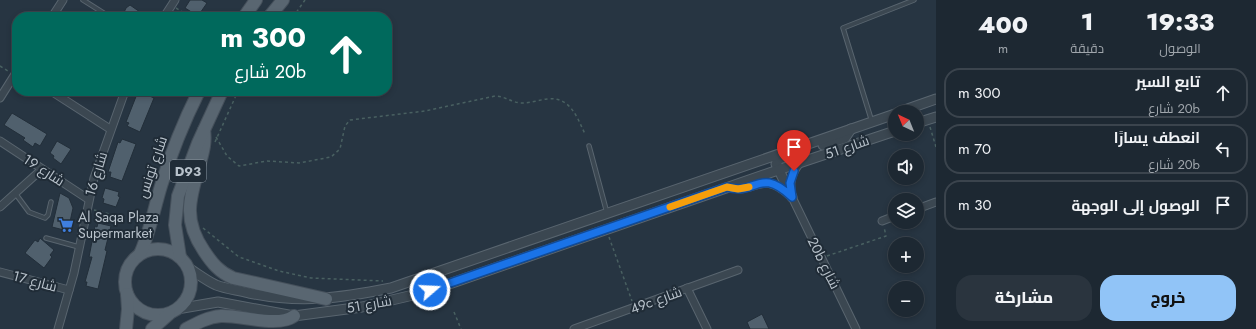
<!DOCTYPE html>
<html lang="ar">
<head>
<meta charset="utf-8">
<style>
  :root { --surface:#1d2832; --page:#2a343e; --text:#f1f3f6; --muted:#a0a6ac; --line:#3b444d; --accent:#91c4f7 }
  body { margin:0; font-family:Jost,Cairo,sans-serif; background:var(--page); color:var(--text); direction:rtl; height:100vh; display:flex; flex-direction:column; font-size:15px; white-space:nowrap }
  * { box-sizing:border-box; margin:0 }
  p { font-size:13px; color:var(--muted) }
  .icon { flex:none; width:22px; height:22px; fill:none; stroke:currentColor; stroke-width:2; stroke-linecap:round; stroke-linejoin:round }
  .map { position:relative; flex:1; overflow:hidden; direction:ltr }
  .panel { display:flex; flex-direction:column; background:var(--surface); width:320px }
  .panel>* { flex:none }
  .guide { position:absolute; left:12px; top:12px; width:380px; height:84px; border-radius:16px; box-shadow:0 2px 6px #0003,0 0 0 1px var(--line); direction:rtl; background:#00695c; color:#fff; overflow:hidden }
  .needle { width:26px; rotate:317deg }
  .fabs { position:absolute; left:888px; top:105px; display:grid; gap:8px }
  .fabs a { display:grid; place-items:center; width:36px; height:36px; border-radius:50%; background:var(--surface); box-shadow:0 2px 6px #0003,0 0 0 1px var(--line); font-size:20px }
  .pin { position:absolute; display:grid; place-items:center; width:34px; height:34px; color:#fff; margin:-41px -17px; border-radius:50% 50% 50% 0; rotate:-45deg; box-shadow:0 0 4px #0007 }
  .pin .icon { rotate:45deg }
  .me { position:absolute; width:44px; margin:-22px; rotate:71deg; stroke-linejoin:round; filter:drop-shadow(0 0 3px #0008) }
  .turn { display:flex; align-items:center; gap:14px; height:84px; padding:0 20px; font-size:18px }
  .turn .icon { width:52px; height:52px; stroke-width:2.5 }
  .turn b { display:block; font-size:28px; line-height:34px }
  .eta { display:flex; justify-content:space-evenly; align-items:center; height:68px; text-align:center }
  .eta b { font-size:24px; font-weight:800; line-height:28px }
  .button { display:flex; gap:8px; margin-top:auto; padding:8px 20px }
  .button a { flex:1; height:46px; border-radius:16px; background:var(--accent); color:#111; font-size:16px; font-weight:800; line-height:46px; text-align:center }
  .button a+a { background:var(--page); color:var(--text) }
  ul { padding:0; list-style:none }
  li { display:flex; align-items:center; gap:12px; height:50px; margin:0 8px 6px; padding:0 12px; border:2px solid var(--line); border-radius:16px }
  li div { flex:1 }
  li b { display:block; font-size:15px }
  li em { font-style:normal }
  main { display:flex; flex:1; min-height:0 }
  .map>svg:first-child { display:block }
  .building { fill:#50606d; stroke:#222e39 }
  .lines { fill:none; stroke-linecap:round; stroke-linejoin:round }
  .service-casing { stroke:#59656f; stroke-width:5.5 }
  .minor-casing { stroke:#59656f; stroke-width:9 }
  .tertiary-casing { stroke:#59656f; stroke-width:11 }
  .primary-casing { stroke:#45505b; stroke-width:14 }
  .path { stroke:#496061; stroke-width:1.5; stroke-dasharray:3 3; stroke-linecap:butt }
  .service { stroke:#3b4751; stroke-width:3.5 }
  .minor { stroke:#3b4751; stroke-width:7 }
  .tertiary { stroke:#3b4751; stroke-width:9 }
  .primary { stroke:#596671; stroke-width:12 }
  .route-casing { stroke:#114b97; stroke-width:10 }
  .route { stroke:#1a73e8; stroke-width:7 }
  .slow { stroke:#f59e0b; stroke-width:7 }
  .labels { text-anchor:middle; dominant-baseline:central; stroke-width:4; stroke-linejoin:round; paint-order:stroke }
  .shield { fill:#202c37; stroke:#8a959f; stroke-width:1 }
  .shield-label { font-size:13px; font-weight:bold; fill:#b8c2cb }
  .street-label { font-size:14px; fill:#b8c2cb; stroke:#202c37 }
  .poi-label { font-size:14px; fill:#b8c2cb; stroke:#202c37; text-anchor:start }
</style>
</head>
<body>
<main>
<section class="panel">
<div class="eta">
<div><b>19:33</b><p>الوصول</p></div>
<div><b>1</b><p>دقيقة</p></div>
<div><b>400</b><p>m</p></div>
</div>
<ul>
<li><svg class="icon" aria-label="ahead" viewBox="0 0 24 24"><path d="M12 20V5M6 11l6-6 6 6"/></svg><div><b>تابع السير</b><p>20b شارع</p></div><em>300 m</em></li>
<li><svg class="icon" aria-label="left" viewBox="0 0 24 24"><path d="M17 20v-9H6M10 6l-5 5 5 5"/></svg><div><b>انعطف يسارًا</b><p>20b شارع</p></div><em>70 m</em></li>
<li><svg class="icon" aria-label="arrive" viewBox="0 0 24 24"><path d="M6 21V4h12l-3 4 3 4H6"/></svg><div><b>الوصول إلى الوجهة</b></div><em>30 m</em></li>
</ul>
<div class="button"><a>خروج</a><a>مشاركة</a></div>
</section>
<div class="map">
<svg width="936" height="329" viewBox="0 0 936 329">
  <rect width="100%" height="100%" fill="#273542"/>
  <g class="building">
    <polygon points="190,0 202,0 207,3 198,16 185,8"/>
    <polygon points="130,5 140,12 137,17 122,17 126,8"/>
    <polygon points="141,92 154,98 140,132 127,126 129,123 126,122 137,94 139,95"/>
    <polygon points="12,113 47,134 40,146 35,143 33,147 23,140 25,138 4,125"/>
    <polygon points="122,139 136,144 122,181 110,177 111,172 108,172 118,142 120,143"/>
    <polygon points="57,141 71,149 61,164 53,158 54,156 50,153"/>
    <polygon points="105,188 119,192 118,196 120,197 116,207 103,203 104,199 102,198"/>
    <polygon points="60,193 69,198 73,208 68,231 52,227"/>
    <polygon points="98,223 111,226 105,250 107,251 98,289 86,286 87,282 85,282 92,257 89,257 95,226 97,227"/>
    <polygon points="40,238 54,250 50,255 52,257 44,268 25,253 35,240 38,242"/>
    <polygon points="762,314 769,329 750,329 747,322"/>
  </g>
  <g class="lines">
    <g class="service-casing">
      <g id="service">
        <polyline points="83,0 110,17"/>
        <polyline points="872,122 843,28 914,0"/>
        <polyline points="589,146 607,213"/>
        <polyline points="15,193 29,212 45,218 48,215 51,202"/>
        <polyline points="46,238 79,247"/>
      </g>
    </g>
    <g class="minor-casing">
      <g id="minor">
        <polyline points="52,17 63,0"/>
        <polyline points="164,17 175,0"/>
        <polyline points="51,91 110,129"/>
        <polyline points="0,98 17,71"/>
        <polyline points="0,141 88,199"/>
        <path d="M800 163C791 174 789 183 792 197L856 329"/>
        <path d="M728 187C755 196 761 168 790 196"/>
        <polyline points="0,207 42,169"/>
        <polyline points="917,209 936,202"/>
        <polyline points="882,221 895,216"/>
        <polyline points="0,272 69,290"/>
        <polyline points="687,288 707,329"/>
        <polyline points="58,329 74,273 94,178 125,91"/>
        <polyline points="574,329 738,270"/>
      </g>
    </g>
    <g class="tertiary-casing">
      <g id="tertiary">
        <polyline points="899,112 936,99"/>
        <polyline points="917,123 936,117"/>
        <polyline points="823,145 845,138 851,129"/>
        <polyline points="788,156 779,159 776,164 792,197"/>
        <path d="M190 269C198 274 207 281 216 285 226 289 238 290 249 293 301 304 340 298 391 288L895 114"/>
        <polyline points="177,309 218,302 294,316 362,307 426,292 778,170 895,131"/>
      </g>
    </g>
    <g class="primary-casing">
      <g id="primary">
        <polyline points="244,17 256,0"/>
        <polyline points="269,17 283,0"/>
        <path d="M204 130C206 142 203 152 200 163 190 198 182 219 204 251 212 263 219 272 233 278L326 299"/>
        <circle cx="158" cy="282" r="33"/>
        <path d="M140 254C150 232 154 209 161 186 171 153 184 121 199 91"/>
        <polyline points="180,257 175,225 178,196 198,143 222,91"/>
        <polyline points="126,329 128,309 127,294"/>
        <polyline points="152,329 169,314"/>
        <path d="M186 329C197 323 208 317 221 316 241 315 278 328 294 316"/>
      </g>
    </g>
    <g class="path">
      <polyline points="176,8 191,17"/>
      <polyline points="293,17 305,0"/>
      <polyline points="0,66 8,71"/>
      <polyline points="930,127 936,147"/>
      <path d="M216 137 227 156 239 166 267 161 299 163 331 157 340 149 345 126 350 120 425 111 495 96C505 96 512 103 522 103 530 103 539 100 547 99 570 96 577 117 585 134"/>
      <polyline points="215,142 238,91"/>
      <polyline points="94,210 125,218"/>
      <polyline points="203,228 239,257 279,271 311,278 383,281"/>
      <polyline points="609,237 632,301"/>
      <polyline points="827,256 886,236 884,227"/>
      <polyline points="454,312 461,329"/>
    </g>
    <use href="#service" class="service"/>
    <use href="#minor" class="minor"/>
    <use href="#tertiary" class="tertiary"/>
    <use href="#primary" class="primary"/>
  </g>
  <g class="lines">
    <g class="route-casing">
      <path id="route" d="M430 290 727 187C757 196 759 166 792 197L790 183 794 171"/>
    </g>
    <use href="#route" class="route"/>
    <polyline class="slow" points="670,207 727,187 738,189 749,187"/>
  </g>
  <defs>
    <g id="supermarket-bare" transform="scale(1.2)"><path d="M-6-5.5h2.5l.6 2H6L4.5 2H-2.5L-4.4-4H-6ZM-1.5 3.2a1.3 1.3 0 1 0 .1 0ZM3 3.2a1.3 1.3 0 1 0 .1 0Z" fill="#3f7fe0" stroke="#202c37" stroke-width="2.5" paint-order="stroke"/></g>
  </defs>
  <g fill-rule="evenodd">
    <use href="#supermarket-bare" x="66" y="225"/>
  </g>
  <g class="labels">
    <rect class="shield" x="170" y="160" width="36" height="22" rx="3"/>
    <g class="shield-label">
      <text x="188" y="171">D93</text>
    </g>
    <g class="street-label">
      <text transform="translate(847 147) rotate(-19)">شارع 51</text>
      <text transform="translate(152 167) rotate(-71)">شارع تونس</text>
      <text transform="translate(44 170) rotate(33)">شارع 19</text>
      <text transform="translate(96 174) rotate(-73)">شارع 16</text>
      <text transform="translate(824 263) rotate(64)">20b شارع</text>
      <text transform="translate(35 281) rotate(15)">شارع 17</text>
      <text transform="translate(656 300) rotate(-20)">49c شارع</text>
      <text transform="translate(369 304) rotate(-10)">شارع 51</text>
    </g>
    <g class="poi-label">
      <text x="78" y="217">Al Saqa Plaza<tspan x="78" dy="16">Supermarket</tspan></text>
    </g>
  </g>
</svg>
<div class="fabs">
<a><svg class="needle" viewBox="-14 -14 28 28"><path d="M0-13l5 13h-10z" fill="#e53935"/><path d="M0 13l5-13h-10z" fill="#a0a6ac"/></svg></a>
<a><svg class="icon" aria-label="sound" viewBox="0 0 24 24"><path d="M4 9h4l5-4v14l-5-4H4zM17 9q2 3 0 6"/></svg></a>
<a><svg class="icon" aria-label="layers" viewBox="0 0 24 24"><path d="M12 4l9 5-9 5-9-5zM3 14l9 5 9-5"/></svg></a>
<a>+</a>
<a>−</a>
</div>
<div class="pin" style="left:794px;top:171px;background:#d93025"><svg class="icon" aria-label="arrive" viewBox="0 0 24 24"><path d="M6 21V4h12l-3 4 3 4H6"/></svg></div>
<svg class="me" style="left:430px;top:290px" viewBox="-20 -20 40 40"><circle r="17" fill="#1a73e8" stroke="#fff" stroke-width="3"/><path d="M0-11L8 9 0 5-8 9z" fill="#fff"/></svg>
<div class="guide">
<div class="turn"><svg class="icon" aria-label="ahead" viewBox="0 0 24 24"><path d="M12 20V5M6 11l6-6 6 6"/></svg><div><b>300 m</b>20b شارع</div></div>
</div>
</div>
</main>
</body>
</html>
